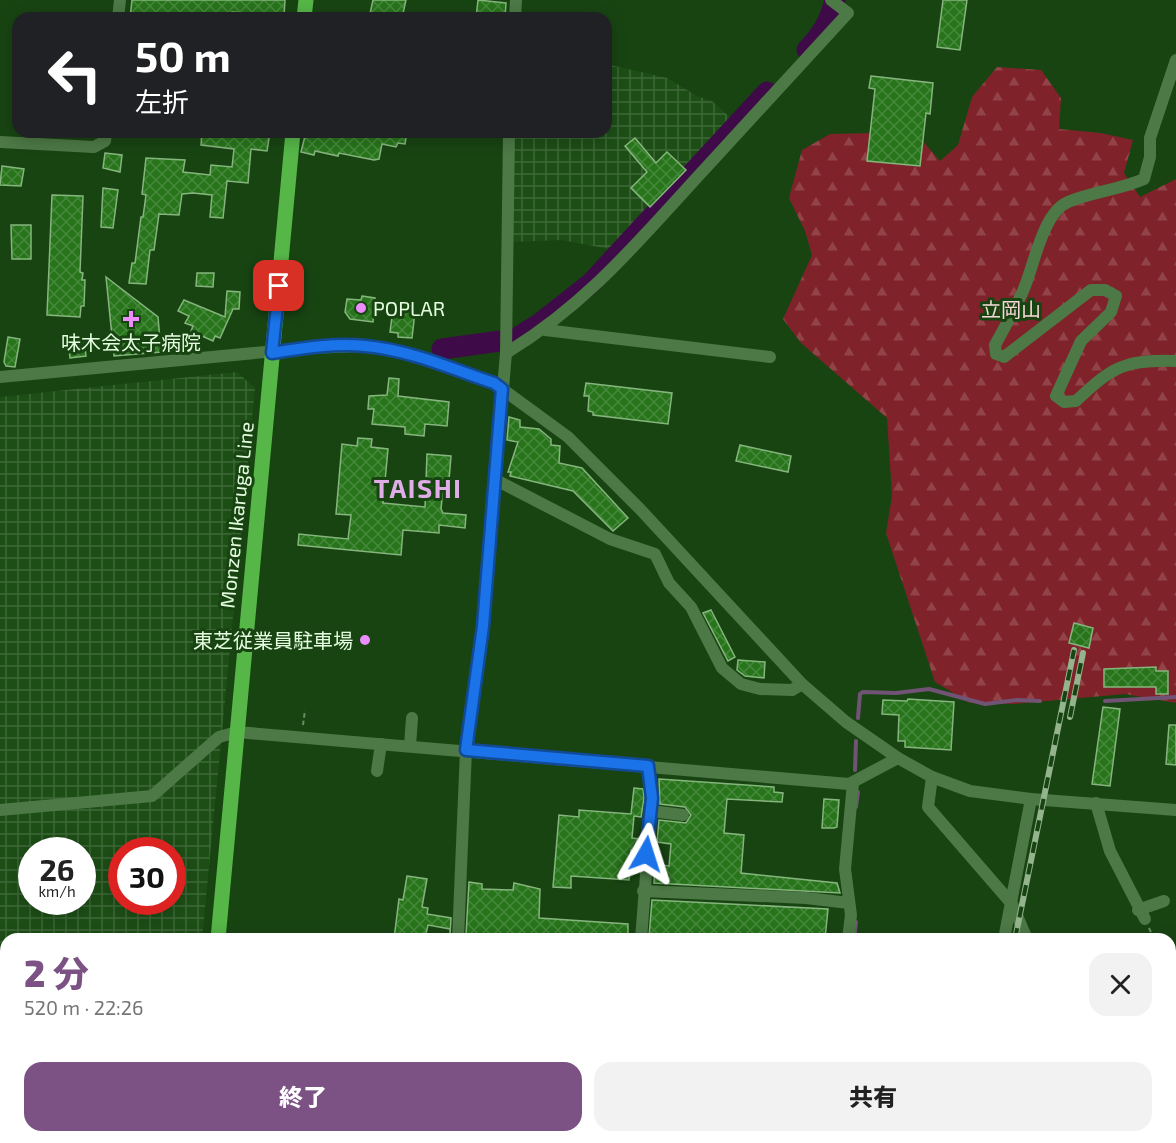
<!DOCTYPE html>
<html lang="ja">
<head>
<meta charset="utf-8">
<style>
  :root { --surface:#fff; --page:#f2f2f2; --text:#222; --muted:#767676; --accent:#7c5284 }
  body { margin:0; font-family:"Exo 2","Noto Sans JP",sans-serif; background:var(--page); color:var(--text); height:100vh; display:flex; flex-direction:column; font-size:22px; white-space:nowrap }
  * { box-sizing:border-box; margin:0 }
  p { font-size:20px; color:var(--muted) }
  .icon { flex:none; width:33px; height:33px; fill:none; stroke:currentColor; stroke-width:2; stroke-linecap:round; stroke-linejoin:round }
  .map { position:relative; flex:1; overflow:hidden }
  .details { position:absolute; left:0px; top:933px; width:1176px; height:210px; display:flex; flex-direction:column; background:var(--surface); border-radius:18px 18px 0 0; box-shadow:0 3px 15px #0003 }
  .details>* { flex:none }
  .guide { position:absolute; left:12px; top:12px; width:600px; height:126px; border-radius:18px; box-shadow:0 3px 15px #0003; background:#202124; color:#fff; overflow:hidden }
  .speed { position:absolute; left:18px; top:837px; display:flex; gap:12px; font-size:30px; font-weight:700; text-align:center }
  .speed>* { display:grid; place-content:center; width:78px; height:78px; border-radius:50%; background:var(--surface); box-shadow:0 3px 15px #0003; line-height:1 }
  .speed small { font-size:15px; font-weight:400 }
  .speed .limit { border:9px solid #d22; background:#fff; color:#111 }
  .pin { position:absolute; display:grid; place-items:center; width:51px; height:51px; color:#fff; margin:-26px; border-radius:12px; box-shadow:0 3px 9px #0006 }
  .me { position:absolute; width:66px; margin:-33px; rotate:6deg; stroke-linejoin:round; filter:drop-shadow(0 0 4px #0008) }
  .turn { display:flex; align-items:center; gap:21px; height:126px; padding:0 24px; font-size:27px }
  .turn .icon { width:78px; height:78px; stroke-width:2.5 }
  .turn b { display:block; font-size:42px; line-height:51px }
  .round { display:grid; place-items:center; flex:none; width:63px; height:63px; border-radius:18px; background:var(--page) }
  .headline { display:flex; align-items:center; justify-content:space-between; height:102px; padding:0 24px }
  h1 { font-size:36px; font-weight:800; line-height:45px; color:var(--accent) }
  .action { display:flex; gap:12px; margin-top:auto; padding:12px 24px }
  .action a { flex:1; height:69px; border-radius:18px; background:var(--accent); color:#fff; font-size:24px; font-weight:800; line-height:69px; text-align:center }
  .action a+a { background:var(--page); color:var(--text) }
  .map>svg:first-child { display:block }
  .industrial { fill:url(#industrial-grid); fill-rule:evenodd }
  .forest { fill:url(#forest-firs) }
  .lines { fill:none; stroke-linecap:round; stroke-linejoin:round }
  .stream { stroke:#715376; stroke-width:4 }
  .river { stroke:#3f0a48; stroke-width:21 }
  .building { fill:url(#building-cross-hatch); stroke:#86b57e; stroke-width:1.5 }
  .path { stroke:#698d63; stroke-width:2; stroke-dasharray:4.5 3; stroke-linecap:butt }
  .minor { stroke:#4c7945; stroke-width:12 }
  .major { stroke:#56b648; stroke-width:15 }
  .rail-casing { stroke:#94b48e; stroke-width:6 }
  .rail { stroke:#184412; stroke-width:4; stroke-dasharray:11; stroke-linecap:butt }
  .route-casing { stroke:#114b97; stroke-width:15 }
  .route { stroke:#1a73e8; stroke-width:10 }
  .poi-dot { fill:#eb8dfc; stroke:#184412; stroke-width:2 }
  .labels { text-anchor:middle; dominant-baseline:central; stroke-width:6; stroke-linejoin:round; paint-order:stroke }
  .poi-label { font-size:20px; fill:#e5fde0; stroke:#184412; text-anchor:start }
  .park-label { font-size:20px; fill:#f7d8d7; stroke:#184412 }
  .street-label { font-size:20px; fill:#e5fde0; stroke:#184412 }
  .district-label { font-size:26px; font-weight:bold; letter-spacing:1.5px; fill:#e0ade9; stroke:#184412 }
</style>
</head>
<body>
<div class="map">
<svg width="1176" height="1143" viewBox="0 0 1176 1143">
  <defs>
    <pattern id="industrial-grid" width="8" height="8" patternUnits="userSpaceOnUse" patternTransform="scale(1.5)"><rect width="8" height="8" fill="#1d4e16"/><path d="M0 4h8M4 0v8" fill="none" stroke="#3e6838"/></pattern>
    <pattern id="forest-firs" width="22" height="20" patternUnits="userSpaceOnUse" patternTransform="scale(1.5)"><rect width="22" height="20" fill="#7f2229"/><path d="M5 1l3.5 6h-7zM16 11l3.5 6h-7z" fill="#914348"/></pattern>
    <pattern id="building-cross-hatch" width="8" height="8" patternUnits="userSpaceOnUse" patternTransform="scale(1.5)"><rect width="8" height="8" fill="#27741b"/><path d="M0 0l8 8M0 8l8-8" fill="none" stroke="#46893c"/></pattern>
  </defs>
  <rect width="100%" height="100%" fill="#184412"/>
  <g class="industrial">
    <polygon points="606,64 667,78 697,96 712,101 735,122 615,250 561,240 511,242 514,132 606,132"/>
    <path d="M237 372 255 388 202 939H6V1090H0V397ZM32 850H82V902H32ZM122 850H172V902H122Z"/>
  </g>
  <polygon class="forest" points="997,67 1041,70 1061,98 1059,129 1101,133 1133,140 1124,173 1140,197 1176,179 1176,703 1125,694 1014,704 970,703 935,682 886,533 892,496 887,418 801,343 783,319 812,255 805,231 789,198 802,150 830,134 873,133 921,139 940,161 958,145 972,97"/>
  <g class="lines">
    <g class="stream">
      <polyline points="1105,701 1176,697"/>
      <polyline points="858,718 860,694 863,692 896,693 929,689 985,704 1017,700 1040,701"/>
      <polyline points="855,770 856,741"/>
      <polyline points="856,807 858,792"/>
      <polyline points="854,939 856,922"/>
      <polyline points="821,1143 821,1137"/>
    </g>
    <g class="river">
      <path d="M807 50C822 34 830 21 835 0"/>
      <polyline points="442,349 515,339 539,324 591,283 767,92"/>
    </g>
  </g>
  <g class="building">
    <polygon points="132,0 285,0 284,16 232,12 232,18 130,18"/>
    <polygon points="373,0 406,0 402,18 369,18"/>
    <polygon points="478,0 506,3 505,18 476,18"/>
    <polygon points="943,0 967,0 960,50 937,47"/>
    <polygon points="871,76 933,83 930,114 926,113 920,166 867,161 875,89 869,88"/>
    <polygon points="202,132 270,132 267,151 251,149 248,183 227,181 223,218 210,217 212,195 193,193 182,194 179,215 159,214 154,250 150,250 146,284 129,283 132,263 135,263 141,217 143,217 146,195 142,194 146,158 185,160 183,172 210,175 211,165 232,167 234,149 201,145"/>
    <polygon points="306,132 407,132 405,144 398,143 396,147 382,144 379,159 374,160 339,153 338,156 315,151 314,155 301,152"/>
    <polygon points="635,138 656,163 667,152 686,170 650,207 631,188 647,172 625,146"/>
    <polygon points="105,153 122,155 120,172 103,168"/>
    <polygon points="2,166 24,169 21,186 0,185"/>
    <polygon points="103,188 118,190 113,228 101,227"/>
    <polygon points="52,195 83,196 80,272 83,273 82,280 85,280 84,306 81,306 80,317 47,315"/>
    <polygon points="11,225 31,225 31,259 12,259"/>
    <polygon points="197,273 214,273 213,287 196,286"/>
    <polygon points="106,277 158,317 161,352 114,356"/>
    <polygon points="227,291 240,292 239,309 233,309 220,338 215,336 213,341 191,331 193,326 185,323 189,316 178,311 184,300 225,317"/>
    <polygon points="362,296 375,298 373,322 350,319 345,312 347,299 361,300"/>
    <polygon points="394,301 412,303 411,311 415,312 412,338 398,337 398,333 390,332"/>
    <polygon points="8,337 20,339 15,367 6,366 4,362"/>
    <polygon points="84,339 86,356 70,358 68,341"/>
    <polygon points="389,378 399,379 398,396 449,402 447,426 425,424 424,436 405,434 405,427 372,424 374,409 368,409 369,396 387,395"/>
    <polygon points="586,383 672,393 668,424 593,415 593,412 588,411 589,396 584,396"/>
    <polygon points="509,417 520,420 520,427 539,429 551,439 551,445 560,446 559,463 582,468 628,518 613,531 573,491 510,476 511,472 508,472 518,442 507,440"/>
    <polygon points="358,438 372,439 371,447 388,449 383,503 425,507 427,454 451,456 449,480 444,479 441,509 443,513 466,515 465,528 439,525 439,533 403,530 401,555 298,545 299,534 348,539 351,515 336,514 342,444 357,446"/>
    <polygon points="740,445 791,456 788,472 736,461"/>
    <polygon points="711,610 735,657 728,661 703,613"/>
    <polygon points="1074,623 1093,628 1089,648 1069,643"/>
    <polygon points="738,660 765,662 764,678 745,676 737,670"/>
    <polygon points="1156,667 1156,671 1168,671 1168,694 1156,694 1156,687 1104,687 1104,669"/>
    <polygon points="908,699 954,702 951,750 905,747 905,741 898,741 899,715 882,714 883,700 907,701"/>
    <polygon points="1103,707 1120,709 1110,786 1092,784"/>
    <polygon points="1169,725 1176,725 1176,765 1166,764"/>
    <polygon points="659,779 774,787 774,792 783,793 782,802 727,799 724,833 744,835 741,873 837,883 840,893 654,883 655,864 669,866 671,844 657,842 659,820 686,823 691,815 685,807 660,804"/>
    <polygon points="634,788 643,789 644,798 641,817 634,816 632,838 641,839 640,852 631,850 629,880 571,876 571,888 553,887 559,815 579,817 579,810 631,814"/>
    <polygon points="824,799 839,800 837,827 834,828 822,828"/>
    <polygon points="407,876 427,879 422,907 428,908 427,914 451,918 450,935 450,929 428,925 425,938 394,939 399,899 403,900"/>
    <polygon points="469,882 482,884 482,889 513,890 514,883 540,889 539,918 628,924 628,939 538,936 538,939 469,939 469,935 466,935"/>
    <polygon points="652,900 828,909 825,939 649,937"/>
  </g>
  <g class="lines">
    <g class="path">
      <polyline points="303,725 305,710"/>
      <polyline points="1149,928 1154,939"/>
      <polyline points="1170,973 1176,986"/>
    </g>
    <g class="minor">
      <polyline points="118,18 120,0"/>
      <polyline points="515,18 516,0"/>
      <path d="M1176 60 1150 138V157L1144 179C1119 190 1091 192 1068 202 1042 213 1034 267 1023 291 1015 309 1005 327 995 345L996 354 1004 357 1091 290H1105L1116 296 1111 312 1081 341 1056 396 1064 402 1076 401C1112 367 1125 359 1176 361"/>
      <polyline points="0,142 94,147 105,141 106,132"/>
      <polyline points="545,330 770,357"/>
      <path d="M506 353C582 307 632 249 691 184 743 127 795 70 848 13L831 0"/>
      <polyline points="0,377 308,348 364,346 405,353 494,383 568,437 639,508 802,684 846,722 898,758 932,777 970,791 1031,799 1176,810"/>
      <polyline points="494,479 610,539 655,554 669,583 691,607 722,668 741,684 760,689 792,690 802,684"/>
      <polyline points="410,746 412,718"/>
      <polyline points="377,771 381,744"/>
      <polyline points="932,777 928,807 1012,904 1027,939"/>
      <polyline points="1096,803 1110,851 1145,919"/>
      <polyline points="0,810 152,796 219,737 237,732 849,784 898,758"/>
      <polyline points="651,811 683,815"/>
      <polyline points="643,891 806,898 849,903"/>
      <polyline points="1138,910 1164,901"/>
      <polyline points="458,939 466,750 483,626 506,353 509,132"/>
      <polyline points="641,939 652,798 649,766"/>
      <polyline points="848,939 851,915 845,869 853,783"/>
      <polyline points="1004,939 1031,799"/>
      <polyline points="0,1100 6,1100"/>
      <polyline points="31,1137 31,1143"/>
      <polyline points="634,1137 636,1143"/>
      <polyline points="1129,1137 1134,1143"/>
      <polyline points="331,1143 333,1137 357,1143"/>
      <polyline points="361,1143 374,1137"/>
      <polyline points="428,1143 429,1137"/>
      <polyline points="962,1143 964,1137"/>
    </g>
    <g class="major">
      <polyline points="304,18 306,0"/>
      <polyline points="218,939 293,132"/>
      <polyline points="199,1143 199,1137"/>
    </g>
    <g class="rail-casing">
      <g id="rail">
        <polyline points="1070,717 1083,653"/>
        <polyline points="1015,939 1074,650"/>
        <polyline points="973,1143 974,1137"/>
      </g>
    </g>
    <use href="#rail" class="rail"/>
  </g>
  <g class="lines">
    <g class="route-casing">
      <path id="route" d="M279 286 272 353C302 348 335 343 365 346 410 350 452 369 494 383L502 389 483 626 466 750 648 766 652 798 646 854"/>
    </g>
    <use href="#route" class="route"/>
  </g>
  <g class="poi-dot">
    <circle cx="361" cy="308" r="6"/>
    <path d="M128 310h6v6h6v6h-6v6h-6v-6h-6v-6h6z"/>
    <circle cx="365" cy="640" r="6"/>
  </g>
  <g class="labels">
    <g class="poi-label">
      <text x="373" y="308">POPLAR</text>
      <text x="131" y="342" text-anchor="middle">味木会太子病院</text>
      <text x="353" y="640" text-anchor="end">東芝従業員駐車場</text>
    </g>
    <g class="park-label">
      <text x="1011" y="309">立岡山</text>
    </g>
    <g class="street-label">
      <text transform="translate(236 515) rotate(-84)">Monzen Ikaruga Line</text>
    </g>
    <g class="district-label">
      <text x="418" y="487">TAISHI</text>
    </g>
  </g>
</svg>
<div class="speed"><div>26<small>km/h</small></div><div class="limit">30</div></div>
<div class="pin" style="left:279px;top:286px;background:#d93025"><svg class="icon" aria-label="arrive" viewBox="0 0 24 24"><path d="M6 21V4h12l-3 4 3 4H6"/></svg></div>
<svg class="me" style="left:646px;top:854px" viewBox="-20 -20 40 40"><path d="M0-17L14 15 0 8-14 15z" fill="#1a73e8" stroke="#fff" stroke-width="4"/></svg>
<div class="guide">
<div class="turn"><svg class="icon" aria-label="left" viewBox="0 0 24 24"><path d="M17 20v-9H6M10 6l-5 5 5 5"/></svg><div><b>50 m</b>左折</div></div>
</div>
<section class="details">
<div class="headline"><div><h1>2 分</h1><p>520 m · 22:26</p></div><a class="round"><svg class="icon" aria-label="close" viewBox="0 0 24 24"><path d="M6 6l12 12M18 6L6 18"/></svg></a></div>
<div class="action"><a>終了</a><a>共有</a></div>
</section>
</div>
</body>
</html>
